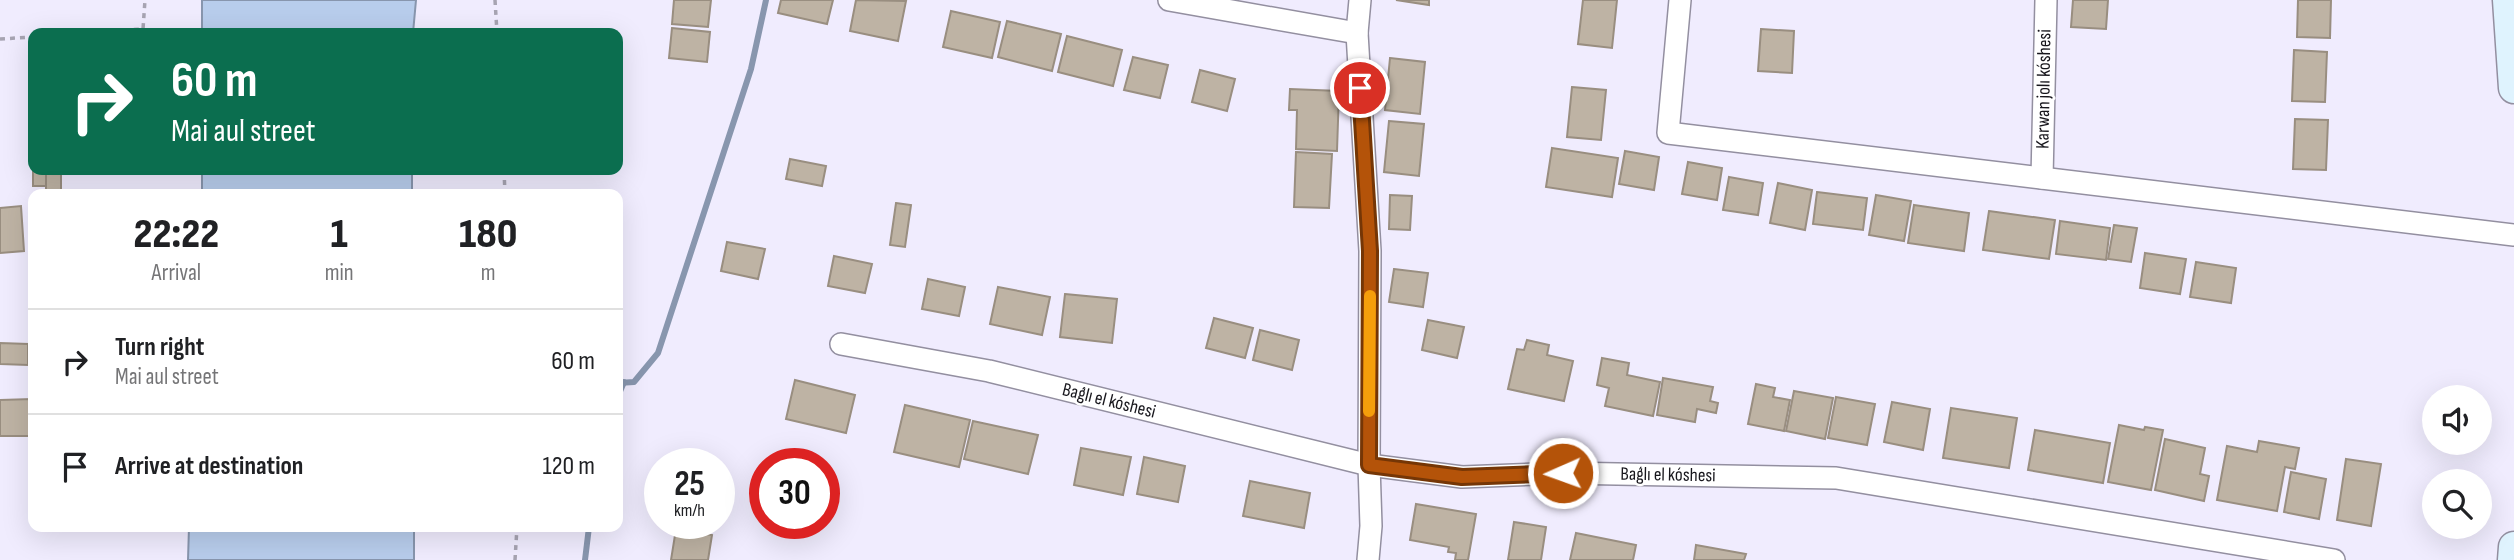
<!DOCTYPE html>
<html lang="en">
<head>
<meta charset="utf-8">
<style>
  :root { --surface:#fff; --page:#f6f6f6; --text:#202124; --muted:#757577; --line:#e0e0e0 }
  body { margin:0; font-family:"Sofia Sans Condensed",sans-serif; background:var(--page); color:var(--text); height:100vh; display:flex; flex-direction:column; font-size:26px; white-space:nowrap }
  * { box-sizing:border-box; margin:0 }
  p { font-size:23px; color:var(--muted) }
  .icon { flex:none; width:38px; height:38px; fill:none; stroke:currentColor; stroke-width:2; stroke-linecap:round; stroke-linejoin:round }
  .map { position:relative; flex:1; overflow:hidden }
  .drawer { position:absolute; left:28px; top:189px; width:595px; height:343px; display:flex; flex-direction:column; background:var(--surface); border-radius:14px; box-shadow:0 7px 28px #0002 }
  .drawer>* { flex:none }
  .hud { position:absolute; left:28px; top:28px; width:595px; height:147px; border-radius:14px; box-shadow:0 7px 28px #0002; background:#0b6e4f; color:#fff; overflow:hidden }
  .buttons { position:absolute; left:2422px; top:385px; display:grid; gap:14px }
  .buttons a { display:grid; place-items:center; width:70px; height:70px; border-radius:50%; background:var(--surface); box-shadow:0 7px 28px #0002; font-size:35px }
  .speed { position:absolute; left:644px; top:448px; display:flex; gap:14px; font-size:35px; font-weight:700; text-align:center }
  .speed>* { display:grid; place-content:center; width:91px; height:91px; border-radius:50%; background:var(--surface); box-shadow:0 7px 28px #0002; line-height:1 }
  .speed small { font-size:18px; font-weight:400 }
  .speed .limit { border:10px solid #d22; background:#fff; color:#111 }
  .pin { position:absolute; display:grid; place-items:center; width:60px; height:60px; color:#fff; margin:-30px; border:4px solid #fff; border-radius:50%; box-shadow:0 2px 7px #0007 }
  .me { position:absolute; width:77px; margin:-38px; rotate:268deg; stroke-linejoin:round; filter:drop-shadow(0 0 5px #0008) }
  .turn { display:flex; align-items:center; gap:24px; height:147px; padding:0 28px; font-size:32px }
  .turn .icon { width:91px; height:91px; stroke-width:2.5 }
  .turn b { display:block; font-size:49px; line-height:60px }
  .eta { display:flex; justify-content:space-evenly; align-items:center; height:119px; text-align:center }
  .eta b { font-size:42px; font-weight:800; line-height:49px }
  ul { padding:0; list-style:none }
  li { display:flex; align-items:center; gap:21px; height:105px; padding:0 28px; border-top:2px solid var(--line) }
  li div { flex:1 }
  li b { display:block; font-size:26px }
  li em { font-style:normal }
  .map>svg:first-child { display:block }
  .water { fill:#b8cdec; stroke:#8896ae; stroke-width:2 }
  .lines { fill:none; stroke-linecap:round; stroke-linejoin:round }
  .stream { stroke:#8896ae; stroke-width:6 }
  .building { fill:#beb3a4; stroke:#998e80; stroke-width:2 }
  .minor-casing { stroke:#938fa0; stroke-width:24 }
  .secondary-casing { stroke:#938fa0; stroke-width:33 }
  .path { stroke:#a7a4b2; stroke-width:3.5; stroke-dasharray:5 5; stroke-linecap:butt }
  .minor { stroke:#fff; stroke-width:21 }
  .secondary { stroke:#dff3fe; stroke-width:30 }
  .route-casing { stroke:#753606; stroke-width:18 }
  .route { stroke:#b45309; stroke-width:12 }
  .slow { stroke:#f59e0b; stroke-width:12 }
  .labels { text-anchor:middle; dominant-baseline:central; stroke-width:5; stroke-linejoin:round; paint-order:stroke }
  .street-label { font-size:19px; fill:#17161c; stroke:#fff }
</style>
</head>
<body>
<div class="map">
<svg width="2514" height="560" viewBox="0 0 2514 560">
  <rect width="100%" height="100%" fill="#f0ecfe"/>
  <g class="water">
    <polygon points="202,0 416,0 413,33 202,33"/>
    <rect x="202" y="170" width="210" height="24"/>
    <polygon points="189,527 414,527 414,560 188,560"/>
  </g>
  <g class="lines">
    <g class="stream">
      <polyline points="618,383 634,382 658,353 751,69 766,0"/>
      <polyline points="618,396 624,382"/>
      <polyline points="585,560 589,527"/>
    </g>
  </g>
  <g class="building">
    <polygon points="674,0 711,0 708,27 672,24"/>
    <polygon points="781,0 833,0 827,24 778,13"/>
    <polygon points="856,0 906,1 898,41 850,31"/>
    <polygon points="1396,0 1429,0 1429,5"/>
    <polygon points="1583,0 1617,0 1612,48 1578,44"/>
    <polygon points="2073,0 2108,0 2106,29 2071,27"/>
    <polygon points="2298,0 2331,0 2330,38 2297,37"/>
    <polygon points="951,11 1000,22 992,58 943,47"/>
    <polygon points="1007,21 1061,34 1052,71 998,57"/>
    <polygon points="672,28 710,32 707,62 669,58"/>
    <polygon points="1761,29 1794,31 1792,73 1758,71"/>
    <polygon points="1067,36 1122,50 1113,86 1058,72"/>
    <polygon points="2294,50 2327,52 2325,102 2292,101"/>
    <polygon points="1133,57 1168,65 1160,98 1124,90"/>
    <polygon points="1390,58 1425,62 1420,114 1385,110"/>
    <polygon points="1200,70 1235,79 1227,111 1192,102"/>
    <polygon points="1572,87 1606,90 1601,140 1567,137"/>
    <polygon points="1290,89 1339,91 1337,151 1296,149 1297,110 1289,110"/>
    <polygon points="33,118 33,170 46,170 46,186 33,186"/>
    <polygon points="2295,119 2328,120 2326,170 2293,169"/>
    <polygon points="1389,121 1424,124 1419,176 1384,172"/>
    <polygon points="1552,148 1618,158 1612,197 1546,187"/>
    <polygon points="1625,151 1659,157 1654,190 1619,184"/>
    <polygon points="1296,152 1332,154 1329,208 1294,207"/>
    <polygon points="790,159 826,166 822,186 786,179"/>
    <polygon points="1688,162 1722,168 1717,200 1682,194"/>
    <rect x="46" y="170" width="15" height="24"/>
    <polygon points="1729,177 1763,183 1758,215 1723,210"/>
    <polygon points="1778,183 1812,190 1805,230 1770,223"/>
    <polygon points="1817,192 1867,198 1863,230 1813,224"/>
    <polygon points="1390,195 1412,196 1410,230 1389,229"/>
    <polygon points="1876,195 1911,201 1904,241 1869,235"/>
    <polygon points="896,203 911,205 905,247 890,245"/>
    <polygon points="1914,205 1969,213 1964,251 1908,243"/>
    <polygon points="21,206 24,251 0,253 0,208"/>
    <polygon points="1989,211 2055,220 2049,259 1983,250"/>
    <polygon points="2060,221 2110,228 2106,260 2056,254"/>
    <polygon points="2114,225 2137,228 2131,262 2108,259"/>
    <polygon points="727,242 765,249 758,279 721,271"/>
    <polygon points="2145,253 2186,259 2180,294 2140,288"/>
    <polygon points="834,256 872,264 865,293 828,286"/>
    <polygon points="2196,262 2236,268 2231,303 2190,297"/>
    <polygon points="1394,269 1428,273 1423,307 1389,302"/>
    <polygon points="928,279 965,287 959,316 922,309"/>
    <polygon points="998,287 1050,297 1042,335 990,324"/>
    <polygon points="1065,294 1117,299 1112,343 1060,337"/>
    <polygon points="1214,318 1253,328 1245,358 1206,348"/>
    <polygon points="1428,320 1464,327 1457,358 1422,350"/>
    <polygon points="1260,330 1299,340 1292,370 1253,360"/>
    <polygon points="1527,340 1549,345 1547,355 1573,361 1564,401 1508,389 1517,349 1524,350"/>
    <polygon points="0,343 28,344 28,365 0,364"/>
    <polygon points="1602,358 1629,363 1627,375 1660,382 1653,416 1605,406 1609,388 1597,385"/>
    <polygon points="1663,378 1713,387 1710,401 1718,403 1716,413 1697,409 1695,422 1657,415"/>
    <polygon points="795,380 855,395 846,433 786,419"/>
    <polygon points="1756,384 1775,388 1773,397 1790,400 1784,431 1748,424"/>
    <polygon points="1794,391 1833,398 1825,439 1786,431"/>
    <polygon points="1836,397 1875,404 1867,445 1828,438"/>
    <polygon points="32,399 33,436 0,436 0,400"/>
    <polygon points="1892,402 1930,409 1923,450 1884,442"/>
    <polygon points="905,405 970,420 959,467 894,452"/>
    <polygon points="1951,408 2017,418 2009,468 1943,458"/>
    <polygon points="973,421 1038,435 1028,474 964,459"/>
    <polygon points="2119,425 2144,430 2145,427 2163,430 2151,490 2108,482"/>
    <polygon points="2035,430 2110,443 2103,483 2028,470"/>
    <polygon points="2165,439 2205,448 2200,474 2209,476 2204,501 2155,490"/>
    <polygon points="2259,441 2299,448 2295,469 2285,467 2277,511 2217,500 2227,446 2257,452"/>
    <polygon points="1081,448 1131,457 1123,495 1074,485"/>
    <polygon points="1144,457 1185,466 1178,502 1137,494"/>
    <polygon points="2346,459 2381,464 2371,526 2337,520"/>
    <polygon points="2291,472 2326,479 2319,519 2284,512"/>
    <polygon points="1250,481 1310,493 1304,528 1243,516"/>
    <polygon points="1416,504 1476,514 1468,560 1455,560 1456,553 1448,552 1449,547 1410,540"/>
    <polygon points="1514,522 1546,527 1541,560 1508,560"/>
    <polygon points="676,529 712,535 708,560 671,560"/>
    <polygon points="1576,533 1636,545 1633,560 1570,560"/>
    <polygon points="1696,545 1746,554 1744,560 1694,560"/>
  </g>
  <g class="lines">
    <g class="minor-casing">
      <g id="minor">
        <polyline points="1169,0 1357,33"/>
        <polyline points="1360,0 1357,33 1370,251 1369,465 1371,526 1368,560"/>
        <polyline points="1680,0 1668,133 2514,235"/>
        <polyline points="2042,178 2046,0"/>
        <polyline points="841,344 989,371 1369,465 1462,477 1563,473 1836,478 2334,560"/>
      </g>
    </g>
    <g class="secondary-casing">
      <g id="secondary">
        <polyline points="2508,0 2514,88"/>
        <polyline points="2513,560 2514,547"/>
      </g>
    </g>
    <g class="path">
      <polyline points="495,0 497,33"/>
      <polyline points="84,33 143,29 145,0"/>
      <polyline points="0,39 33,37"/>
      <polyline points="504,170 505,194"/>
      <polyline points="515,560 517,527"/>
    </g>
    <use href="#minor" class="minor"/>
    <use href="#secondary" class="secondary"/>
  </g>
  <g class="lines">
    <g class="route-casing">
      <polyline id="route" points="1360,88 1370,251 1369,465 1462,477 1563,473"/>
    </g>
    <use href="#route" class="route"/>
    <polyline class="slow" points="1369,411 1370,296"/>
  </g>
  <g class="labels">
    <g class="street-label">
      <text transform="translate(2044 89) rotate(-89)">Karwan jolı kóshesi</text>
      <text transform="translate(1109 401) rotate(14)">Baǵlı el kóshesi</text>
      <text transform="translate(1668 475) rotate(1)">Baǵlı el kóshesi</text>
    </g>
  </g>
</svg>
<div class="buttons">
<a><svg class="icon" aria-label="sound" viewBox="0 0 24 24"><path d="M4 9h4l5-4v14l-5-4H4zM17 9q2 3 0 6"/></svg></a>
<a><svg class="icon" aria-label="search" viewBox="0 0 24 24"><circle cx="10" cy="10" r="6"/><path d="M15 15l6 6"/></svg></a>
</div>
<div class="speed"><div>25<small>km/h</small></div><div class="limit">30</div></div>
<div class="pin" style="left:1360px;top:88px;background:#d93025"><svg class="icon" aria-label="arrive" viewBox="0 0 24 24"><path d="M6 21V4h12l-3 4 3 4H6"/></svg></div>
<svg class="me" style="left:1563px;top:473px" viewBox="-20 -20 40 40"><circle r="17" fill="#b45309" stroke="#fff" stroke-width="3"/><path d="M0-11L8 9 0 5-8 9z" fill="#fff"/></svg>
<div class="hud">
<div class="turn"><svg class="icon" aria-label="right" viewBox="0 0 24 24"><path d="M7 20v-9h11M14 6l5 5-5 5"/></svg><div><b>60 m</b>Mai aul street</div></div>
</div>
<section class="drawer">
<div class="eta">
<div><b>22:22</b><p>Arrival</p></div>
<div><b>1</b><p>min</p></div>
<div><b>180</b><p>m</p></div>
</div>
<ul>
<li><svg class="icon" aria-label="right" viewBox="0 0 24 24"><path d="M7 20v-9h11M14 6l5 5-5 5"/></svg><div><b>Turn right</b><p>Mai aul street</p></div><em>60 m</em></li>
<li><svg class="icon" aria-label="arrive" viewBox="0 0 24 24"><path d="M6 21V4h12l-3 4 3 4H6"/></svg><div><b>Arrive at destination</b></div><em>120 m</em></li>
</ul>
</section>
</div>
</body>
</html>
